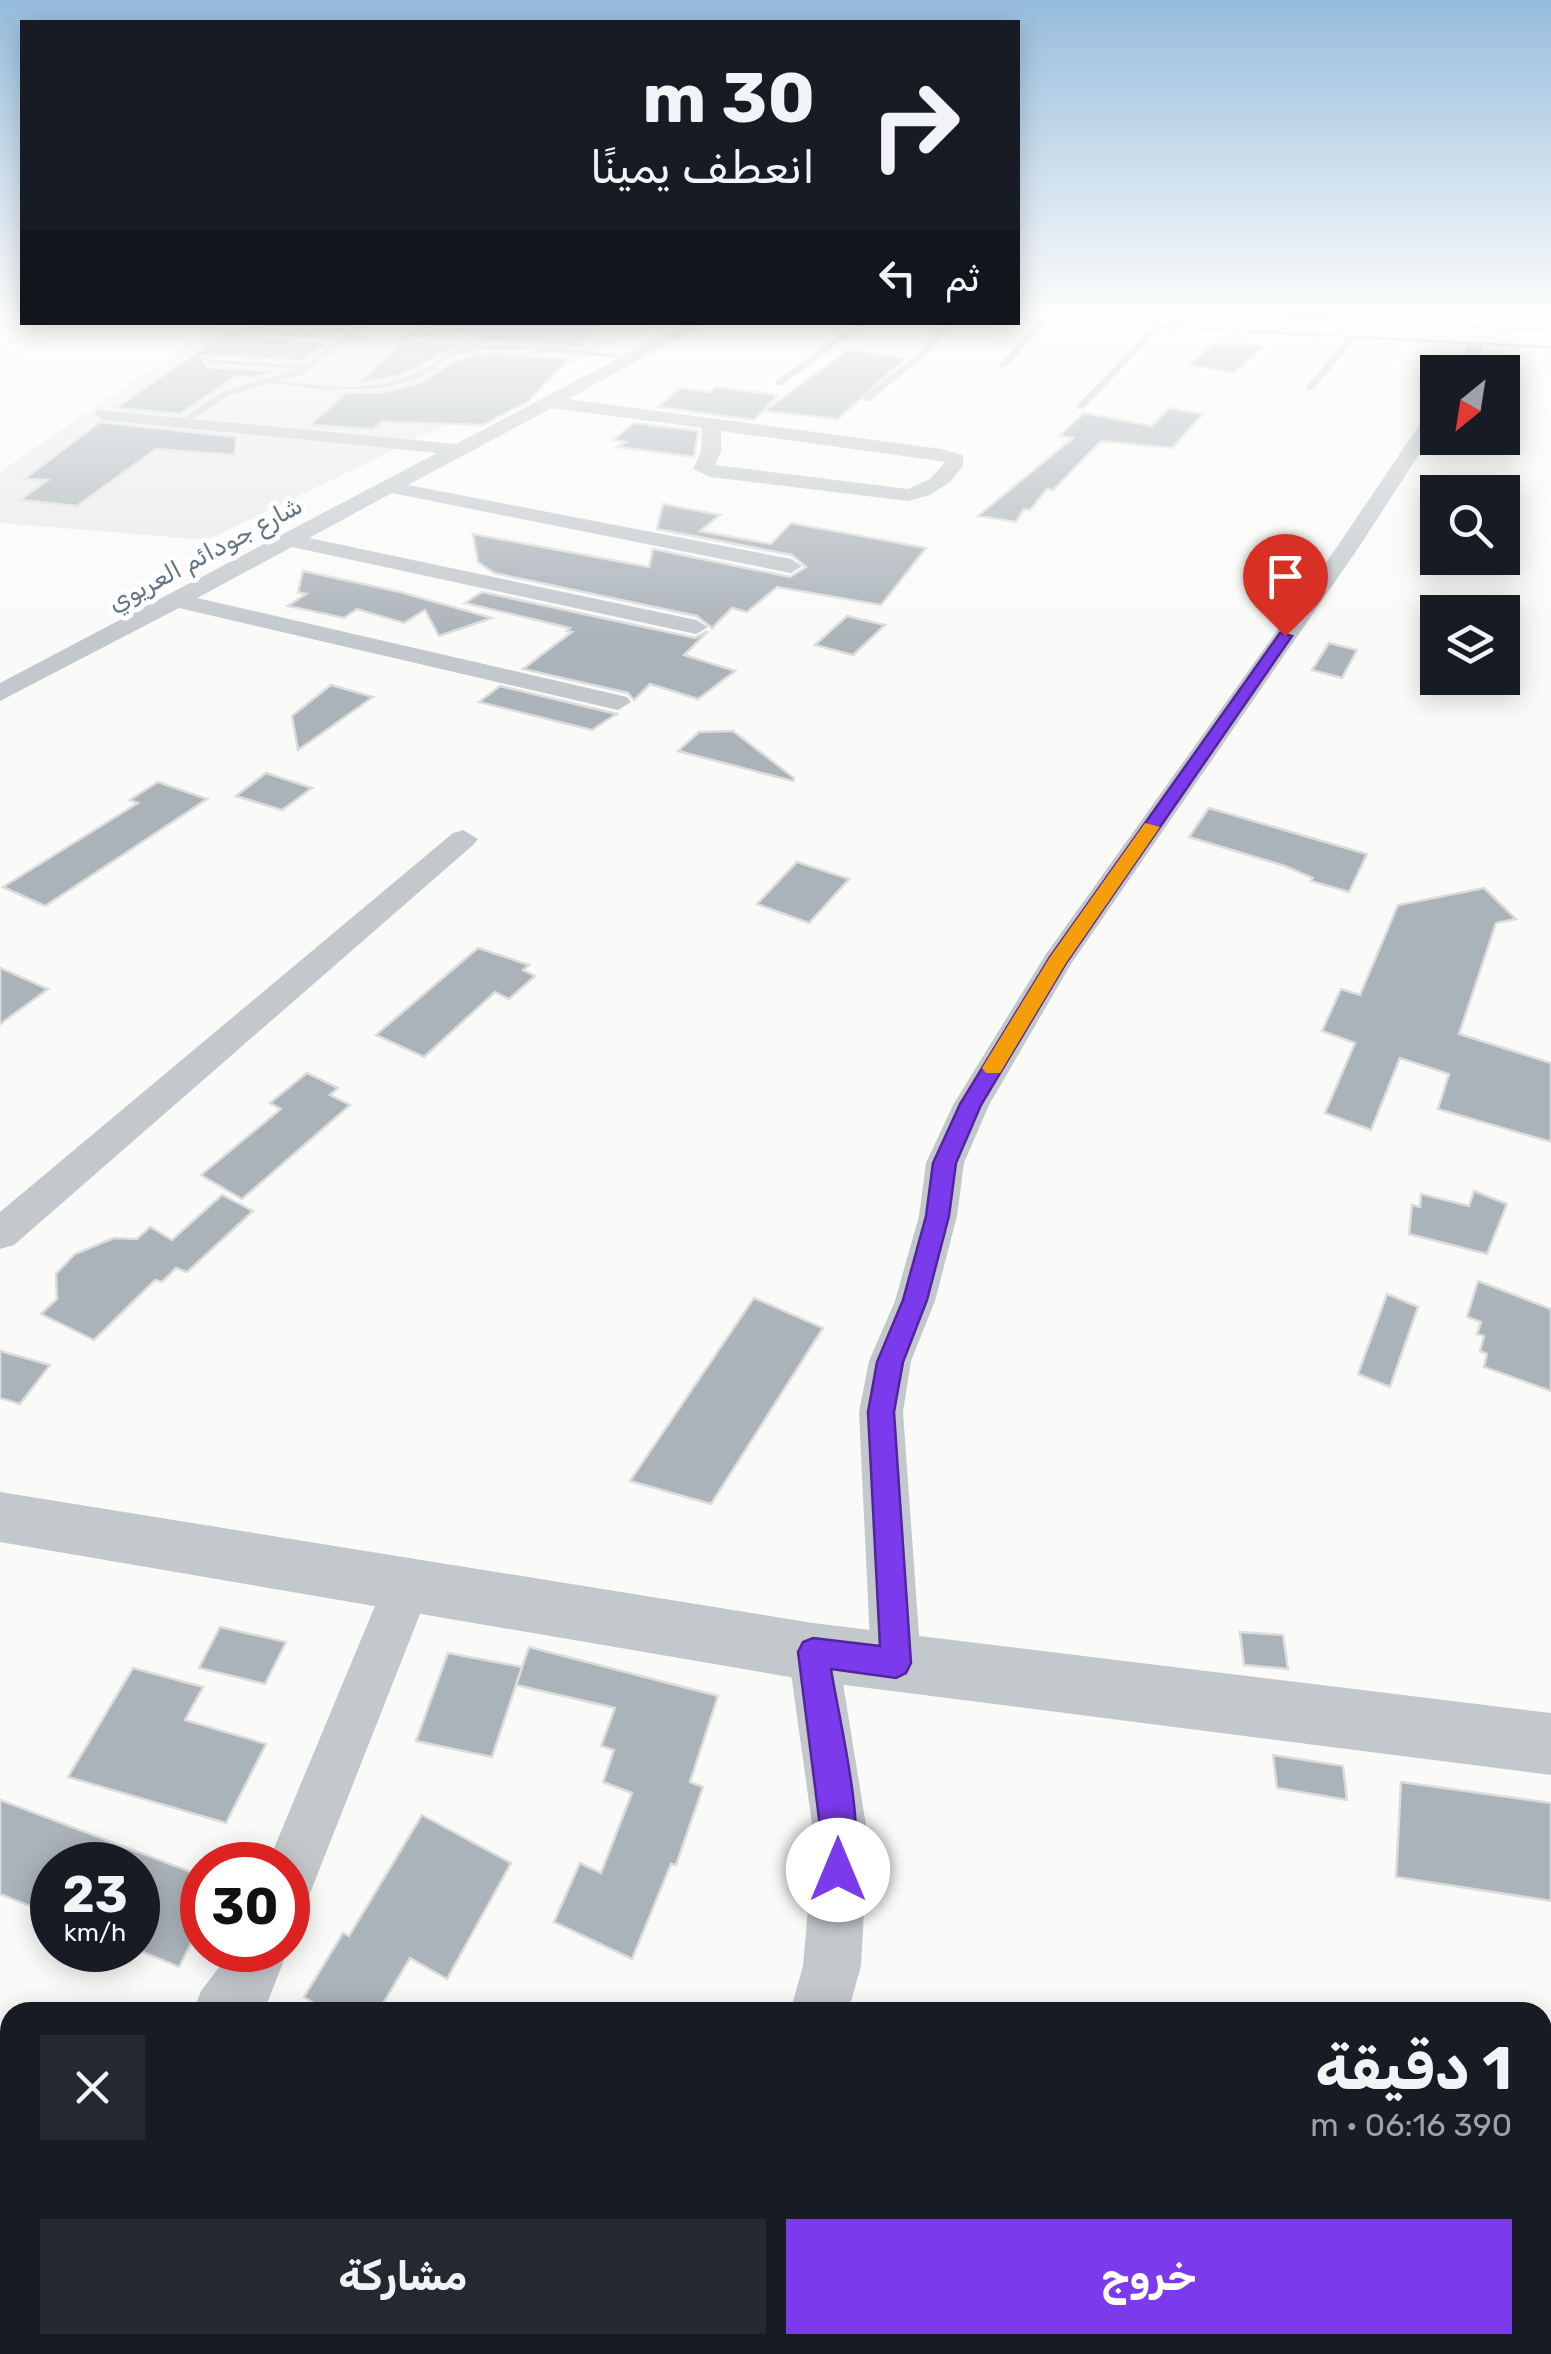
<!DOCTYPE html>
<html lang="ar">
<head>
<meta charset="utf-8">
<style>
  :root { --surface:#171b24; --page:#242831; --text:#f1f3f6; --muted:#9ea1a6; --accent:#7c3aed }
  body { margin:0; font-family:Rubik,Vazirmatn,sans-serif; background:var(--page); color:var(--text); direction:rtl; height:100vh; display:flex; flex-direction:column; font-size:38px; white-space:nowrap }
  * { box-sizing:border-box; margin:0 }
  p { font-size:32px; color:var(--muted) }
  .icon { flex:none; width:55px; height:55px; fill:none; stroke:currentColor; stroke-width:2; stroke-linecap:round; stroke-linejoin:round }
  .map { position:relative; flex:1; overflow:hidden; direction:ltr }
  .sheet { position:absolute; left:0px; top:2002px; width:1552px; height:352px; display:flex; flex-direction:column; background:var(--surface); border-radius:30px 30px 0 0; box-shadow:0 5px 25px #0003; direction:rtl }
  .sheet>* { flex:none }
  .banner { position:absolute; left:20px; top:20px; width:1000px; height:305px; border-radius:0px; box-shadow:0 5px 25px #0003; direction:rtl; background:#171b24; color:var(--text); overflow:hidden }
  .needle { width:65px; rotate:210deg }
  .buttons { position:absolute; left:1420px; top:355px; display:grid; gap:20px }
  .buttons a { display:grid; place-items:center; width:100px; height:100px; border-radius:0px; background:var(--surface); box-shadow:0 5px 25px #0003; font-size:50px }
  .speed { position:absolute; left:30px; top:1842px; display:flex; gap:20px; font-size:50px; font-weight:700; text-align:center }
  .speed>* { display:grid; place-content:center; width:130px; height:130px; border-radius:50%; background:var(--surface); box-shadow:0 5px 25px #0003; line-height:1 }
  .speed small { font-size:25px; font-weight:400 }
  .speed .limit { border:15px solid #d22; background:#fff; color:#111 }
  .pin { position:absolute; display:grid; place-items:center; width:85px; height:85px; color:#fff; margin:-102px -42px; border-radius:50% 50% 50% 0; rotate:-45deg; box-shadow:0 0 10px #0007 }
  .pin .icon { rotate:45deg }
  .me { position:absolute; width:110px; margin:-55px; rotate:0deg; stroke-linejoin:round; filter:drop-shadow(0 0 8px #0008) }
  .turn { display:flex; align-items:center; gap:35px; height:210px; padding:0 40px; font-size:45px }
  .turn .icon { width:130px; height:130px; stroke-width:2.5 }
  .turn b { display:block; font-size:70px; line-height:85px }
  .then { display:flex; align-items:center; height:95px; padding:0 40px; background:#0003; gap:20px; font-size:38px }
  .round { display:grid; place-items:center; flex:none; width:105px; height:105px; border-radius:0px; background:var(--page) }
  .head { display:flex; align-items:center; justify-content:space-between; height:170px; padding:0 40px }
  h1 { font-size:60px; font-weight:700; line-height:75px }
  .button { display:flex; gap:20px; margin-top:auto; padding:20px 40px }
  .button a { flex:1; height:115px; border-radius:0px; background:var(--accent); color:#fff; font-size:40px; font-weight:700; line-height:115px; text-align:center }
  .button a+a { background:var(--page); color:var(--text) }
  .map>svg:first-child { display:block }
  .built { fill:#e8e9e9 }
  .building { fill:#aab3b9; stroke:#dcdcda; stroke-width:2.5 }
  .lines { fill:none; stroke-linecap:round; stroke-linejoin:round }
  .trunk-casing { stroke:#b4b9bd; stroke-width:5 }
  .service { fill:#c3c8cc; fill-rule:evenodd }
  .minor { fill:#c3c8cc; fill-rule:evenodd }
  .tertiary { fill:#c3c8cc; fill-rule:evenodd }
  .trunk { fill:#fff; fill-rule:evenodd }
  .route { fill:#7c3aed; stroke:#51269a; stroke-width:2.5 }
  .slow { fill:#f59e0b }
  .labels { text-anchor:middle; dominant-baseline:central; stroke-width:10; stroke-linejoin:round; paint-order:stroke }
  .far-street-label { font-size:25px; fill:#657683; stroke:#fff }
</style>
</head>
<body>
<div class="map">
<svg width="1551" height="2354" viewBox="0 0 1551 2354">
  <rect width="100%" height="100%" fill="#fafaf8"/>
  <polygon class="built" points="219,323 658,323 207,540 0,523 0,472"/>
  <g class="building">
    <polygon points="246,322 354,322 342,332 243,325"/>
    <polygon points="433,322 602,322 579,347 481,341 459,332 427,330"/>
    <polygon points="230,329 240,336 327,343 303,361 202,356 207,367 277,371 257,377 237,376 180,414 116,408"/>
    <polygon points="416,341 459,346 398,376 358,383 398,347"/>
    <polygon points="1214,343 1265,346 1234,373 1189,365"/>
    <polygon points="848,350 906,358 838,419 764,411"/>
    <polygon points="479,354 569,358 529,401 483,425 382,422 373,429 310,425 346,393 385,392 421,382 456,360"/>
    <polygon points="716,387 778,395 754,420 658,407 680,388 710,392"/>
    <polygon points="1169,408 1203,414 1172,448 1101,441 1053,490 1047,489 1030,510 1024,509 1016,522 978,516 1073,438 1059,436 1084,413 1152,426"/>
    <polygon points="100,422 236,437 235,455 156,449 77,506 20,500 48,480 24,479"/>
    <polygon points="634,423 698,431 694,457 618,447 626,442 613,440"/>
    <polygon points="663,504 720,515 700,531 771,544 791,523 926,548 881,605 777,587 747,612 732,608 712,628 697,616 494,573 478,562 473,534 649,567 653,549 790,577 806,567 792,555 657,529"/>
    <polygon points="303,571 400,592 492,618 439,636 425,610 404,623 357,609 344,618 288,606 306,594 298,592"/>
    <polygon points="482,592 695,638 708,631 684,655 735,671 698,699 650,684 634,700 628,693 523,669 572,632 567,631 570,628 465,603"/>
    <polygon points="847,616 885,625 853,655 815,645"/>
    <polygon points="1329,643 1357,650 1342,678 1312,670"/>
    <polygon points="331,685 373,697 298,750 292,716"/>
    <polygon points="500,686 617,714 618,713 592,730 479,702"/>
    <polygon points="733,731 794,778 793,781 678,751 699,732"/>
    <polygon points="266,773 312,788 282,810 236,796"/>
    <polygon points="158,782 207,799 45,906 3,887 138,803 130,800"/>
    <polygon points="1209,808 1308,837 1367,854 1349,892 1311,881 1313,878 1285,866 1189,837"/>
    <polygon points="797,862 849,879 809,923 757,904"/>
    <polygon points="1484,888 1516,919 1496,923 1459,1034 1551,1063 1551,1142 1438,1109 1449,1074 1400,1058 1371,1130 1325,1113 1355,1043 1322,1031 1341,989 1360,995 1398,905"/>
    <polygon points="478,948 529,965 523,970 535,976 509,999 495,992 424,1057 376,1035"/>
    <polygon points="0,968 48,989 0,1024"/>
    <polygon points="307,1073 338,1088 330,1095 350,1105 242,1199 201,1175 281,1109 270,1103"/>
    <polygon points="1474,1191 1507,1204 1487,1254 1409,1234 1412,1205 1420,1207 1421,1194 1469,1206"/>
    <polygon points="222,1195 253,1211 187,1272 176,1268 162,1282 155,1280 94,1340 41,1314 57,1299 56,1274 75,1254 114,1238 137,1239 150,1227 172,1240"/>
    <polygon points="1478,1281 1551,1309 1551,1391 1484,1367 1487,1354 1480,1351 1484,1336 1477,1334 1481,1322 1467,1317"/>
    <polygon points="1387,1294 1418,1307 1390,1387 1358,1374"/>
    <polygon points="754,1298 823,1328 711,1504 630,1481"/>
    <polygon points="0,1351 50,1365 20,1404 0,1398"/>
    <polygon points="220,1627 286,1642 265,1684 199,1668"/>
    <polygon points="1240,1632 1283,1635 1288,1669 1244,1665"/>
    <polygon points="529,1647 718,1696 690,1782 703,1787 676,1865 671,1864 632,1959 554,1922 580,1863 601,1873 632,1793 603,1782 614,1750 601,1746 615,1708 516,1685"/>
    <polygon points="448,1653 522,1667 492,1757 416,1741"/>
    <polygon points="133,1668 203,1687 185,1720 266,1744 226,1823 68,1777"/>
    <polygon points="1273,1755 1343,1766 1347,1800 1277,1788"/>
    <polygon points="1401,1782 1551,1803 1551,1901 1396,1877"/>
    <polygon points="0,1800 202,1876 202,1922 179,1967 138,1950 138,1865 52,1865 52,1915 0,1894"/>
    <polygon points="422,1815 511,1863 447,1979 410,1958 378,2012 328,2012 304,1997 343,1933 349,1936"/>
  </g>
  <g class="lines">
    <g class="trunk-casing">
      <polygon id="trunk" points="1018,311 1147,311 1551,332 1551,346 1018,318"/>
    </g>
    <g class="service">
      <polygon points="1042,318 1049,320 1006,367 1000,367 1000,363"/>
      <path d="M360 322H368L351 336C382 339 398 346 421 322H429L419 333 459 336 480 345 548 347 639 357 635 359 523 350H479L454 356 420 378 384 388 325 390 271 383 229 395 186 424 179 422 223 391 299 369 207 363 204 359 304 365 337 340 240 332 237 328 343 336ZM415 337 457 340 470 347C448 350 434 365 414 374 375 392 323 388 281 380L302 375 346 341 395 344Z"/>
      <polygon points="858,322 867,322 781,386 775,386 775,382"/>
      <polygon points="945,322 952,322 925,356 869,401 863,401 863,397 920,352"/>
      <polygon points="1156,324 1163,326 1083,409 1077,409 1077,405"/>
      <polygon points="1351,334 1358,336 1313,390 1307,390 1307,386"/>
    </g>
    <g class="minor">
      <path d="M687 322H708L568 399 941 449 963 455V466L950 482 930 495 908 501 711 477 693 469 701 452 702 428 552 408 408 485 791 559 802 566 791 573 392 493 309 538 696 620 708 627 696 634 292 547 197 598 627 697 631 702 618 710 179 608 0 701V683L437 453 104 420 95 414 97 410 456 444ZM721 431 940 461 945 462 930 479 908 489 715 465 721 452Z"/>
      <polygon points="1471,338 1485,342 1472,372 1455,372"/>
      <polygon points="1438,405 1438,425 1359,547 1071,964 989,1105 964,1163 957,1216 935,1301 911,1361 903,1412 921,1663 914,1680 896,1687 878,1680 871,1663 859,1412 869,1361 895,1301 919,1216 926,1163 953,1105 1046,954 1339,544 1432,406"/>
      <polygon points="463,830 478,839 473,845 14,1245 0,1249 0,1212 453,833"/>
      <polygon points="407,1563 424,1570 431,1586 307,1901 288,1910 288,1865 267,1865 390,1570"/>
      <polygon points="813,1628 830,1635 838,1652 868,1838 861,1966 848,2012 790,2012 803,1966 814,1838 788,1652 796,1635"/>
      <polygon points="288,1948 288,1950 268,2001 259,2012 193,2012 201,1991 232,1950"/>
      <polygon points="10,2038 10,2098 0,2099 0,2039"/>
      <polygon points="676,2345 742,2345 739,2354 673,2354"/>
    </g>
    <polygon class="tertiary" points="0,1492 813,1623 1551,1713 1551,1775 813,1681 0,1542"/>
    <use href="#trunk" class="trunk"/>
  </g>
  <linearGradient id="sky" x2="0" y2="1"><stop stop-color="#96bcdc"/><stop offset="0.49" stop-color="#fdfdfc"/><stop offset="1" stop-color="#fdfdfc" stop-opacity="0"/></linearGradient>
  <rect width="1551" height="640" fill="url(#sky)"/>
  <path class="route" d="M1280 633 1292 636 1066 963 981 1105 956 1163 949 1216 927 1300 903 1362 894 1412 911 1663 906 1673 896 1678 831 1669C839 1720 869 1838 850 1882L838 1887 827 1882 798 1652 803 1642 813 1638 880 1646 868 1412 877 1362 903 1300 926 1216 933 1163 960 1104 1050 957Z"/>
  <polygon class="slow" points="1145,823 1160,827 1066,963 1000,1073 986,1073 982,1068 1050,957"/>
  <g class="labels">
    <g class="far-street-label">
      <text transform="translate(205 554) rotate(-28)">شارع جودائم العريوي</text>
    </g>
  </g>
</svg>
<div class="buttons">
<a><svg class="needle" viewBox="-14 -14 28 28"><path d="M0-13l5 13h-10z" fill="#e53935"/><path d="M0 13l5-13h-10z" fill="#9ea1a6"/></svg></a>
<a><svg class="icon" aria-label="search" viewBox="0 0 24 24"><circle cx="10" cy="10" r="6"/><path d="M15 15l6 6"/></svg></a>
<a><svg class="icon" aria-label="layers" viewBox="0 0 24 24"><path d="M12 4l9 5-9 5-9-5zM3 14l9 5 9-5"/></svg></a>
</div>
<div class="speed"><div>23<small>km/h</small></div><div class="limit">30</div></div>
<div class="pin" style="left:1285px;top:636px;background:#d93025"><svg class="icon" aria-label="arrive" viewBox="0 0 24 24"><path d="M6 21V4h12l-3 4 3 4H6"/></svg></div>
<svg class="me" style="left:838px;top:1870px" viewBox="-20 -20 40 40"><circle r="19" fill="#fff"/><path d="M0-13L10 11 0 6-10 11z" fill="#7c3aed"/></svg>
<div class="banner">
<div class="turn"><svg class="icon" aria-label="right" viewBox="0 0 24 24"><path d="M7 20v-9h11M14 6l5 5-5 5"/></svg><div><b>30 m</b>انعطف يمينًا</div></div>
<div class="then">ثم<svg class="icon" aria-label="left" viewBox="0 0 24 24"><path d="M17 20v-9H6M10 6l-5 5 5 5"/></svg></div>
</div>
<section class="sheet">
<div class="head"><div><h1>1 دقيقة</h1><p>390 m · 06:16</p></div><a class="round"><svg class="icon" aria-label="close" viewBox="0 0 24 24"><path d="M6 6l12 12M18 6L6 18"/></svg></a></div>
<div class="button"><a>خروج</a><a>مشاركة</a></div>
</section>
</div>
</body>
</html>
